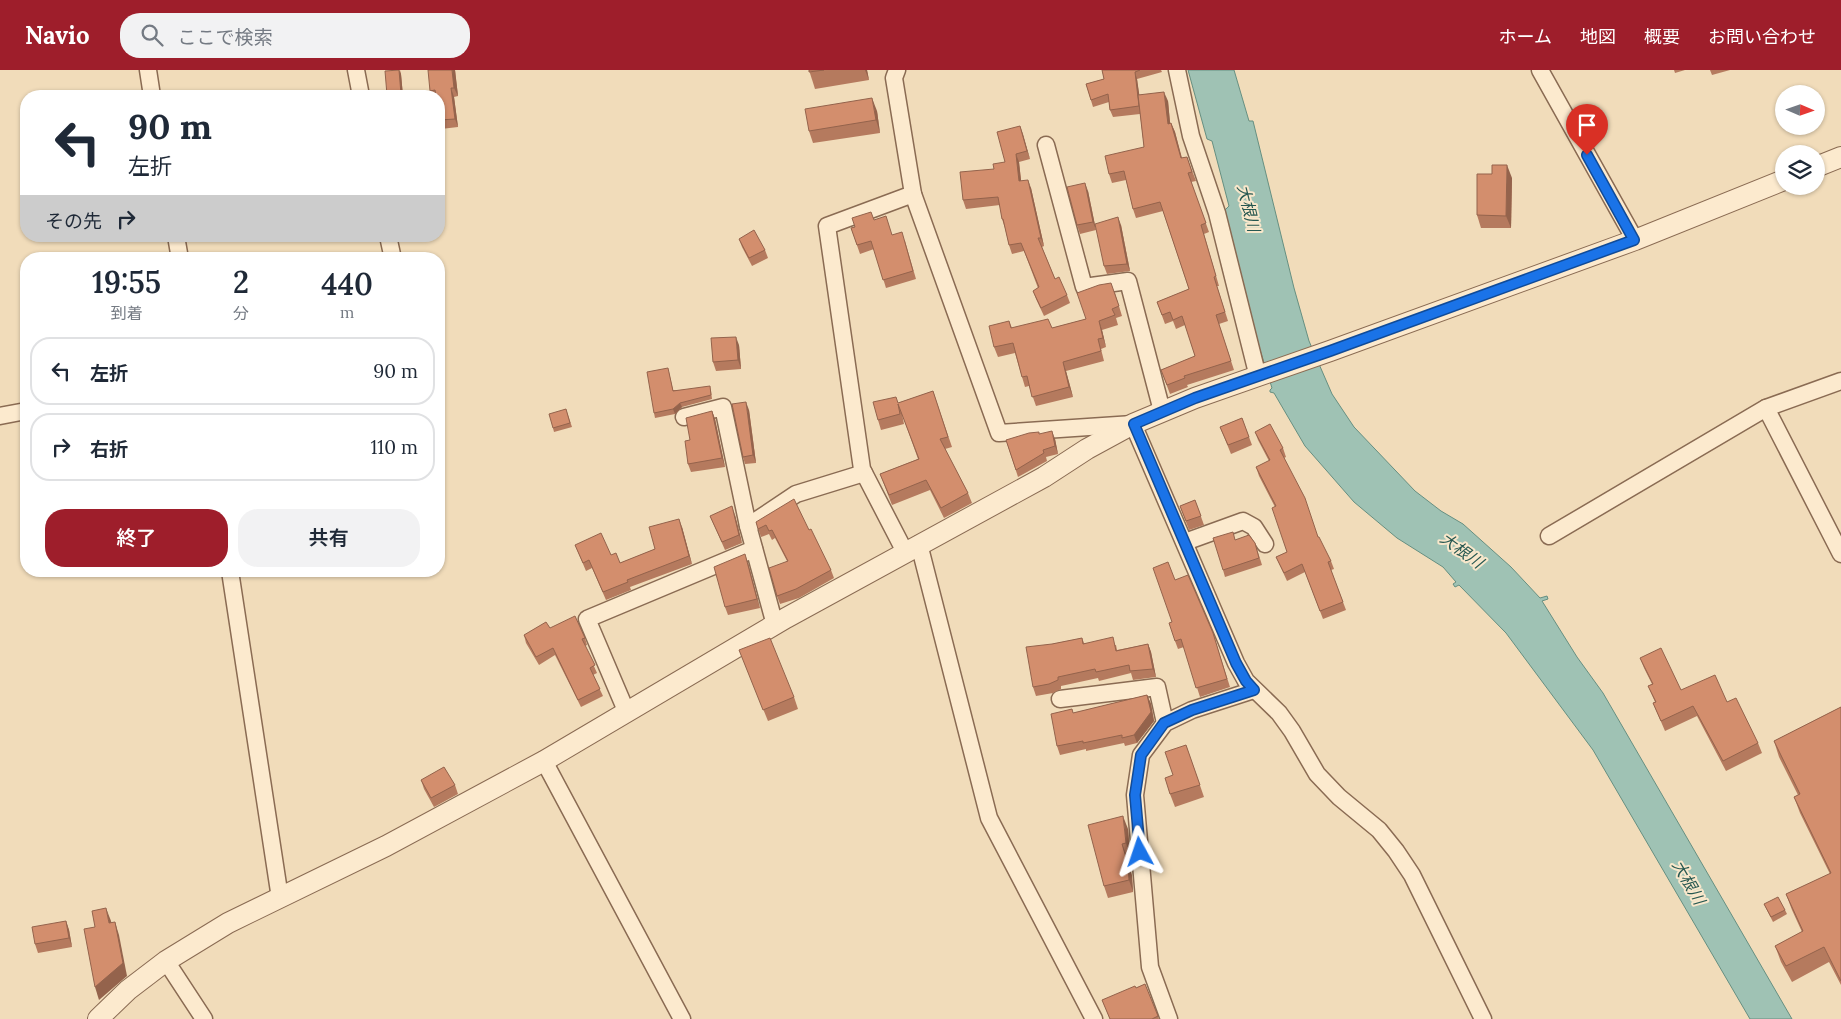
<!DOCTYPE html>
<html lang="ja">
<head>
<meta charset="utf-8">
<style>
  :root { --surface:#fff; --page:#f2f2f3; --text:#1f2937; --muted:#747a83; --line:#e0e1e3; --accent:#9e1e2b }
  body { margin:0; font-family:Lora,"Noto Sans JP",serif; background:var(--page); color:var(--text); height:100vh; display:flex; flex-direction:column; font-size:19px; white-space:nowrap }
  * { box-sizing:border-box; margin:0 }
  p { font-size:16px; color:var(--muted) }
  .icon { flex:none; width:28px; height:28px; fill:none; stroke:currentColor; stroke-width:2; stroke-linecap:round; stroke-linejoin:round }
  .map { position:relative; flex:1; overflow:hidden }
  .side { position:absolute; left:20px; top:182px; width:425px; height:325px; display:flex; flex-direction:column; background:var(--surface); border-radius:20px; box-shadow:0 1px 4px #0004 }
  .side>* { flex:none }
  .hud { position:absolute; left:20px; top:20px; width:425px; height:152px; border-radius:20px; box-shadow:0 1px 4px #0004; background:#fff; color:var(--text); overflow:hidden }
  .needle { width:32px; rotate:92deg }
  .buttons { position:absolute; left:1775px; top:15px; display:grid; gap:10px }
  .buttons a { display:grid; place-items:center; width:50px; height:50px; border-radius:50%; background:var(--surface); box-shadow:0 1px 4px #0004; font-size:25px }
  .pin { position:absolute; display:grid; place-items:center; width:42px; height:42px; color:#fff; margin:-51px -21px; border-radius:50% 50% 50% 0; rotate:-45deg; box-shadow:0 0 5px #0007 }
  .pin .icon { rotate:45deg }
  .me { position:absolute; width:55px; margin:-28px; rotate:355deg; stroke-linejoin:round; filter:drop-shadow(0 0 4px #0008) }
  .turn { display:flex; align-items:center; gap:18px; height:105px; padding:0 25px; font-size:22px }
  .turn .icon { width:65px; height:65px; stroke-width:2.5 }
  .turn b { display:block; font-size:35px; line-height:42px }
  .then { display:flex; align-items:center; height:48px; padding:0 25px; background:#0003; gap:10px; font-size:19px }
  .eta { display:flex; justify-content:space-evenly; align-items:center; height:85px; text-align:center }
  .eta b { font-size:30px; font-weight:600; line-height:35px }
  .action { display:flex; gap:10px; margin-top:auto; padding:10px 25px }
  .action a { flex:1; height:58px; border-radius:20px; background:var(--accent); color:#fff; font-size:20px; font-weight:600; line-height:58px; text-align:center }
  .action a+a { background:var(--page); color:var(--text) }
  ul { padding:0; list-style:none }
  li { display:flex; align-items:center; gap:15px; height:68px; margin:0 10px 8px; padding:0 15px; border:2px solid var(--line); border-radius:20px }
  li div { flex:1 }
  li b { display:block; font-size:19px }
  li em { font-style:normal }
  header { display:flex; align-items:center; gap:30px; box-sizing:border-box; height:70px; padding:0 25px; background:var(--accent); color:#fff }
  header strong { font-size:24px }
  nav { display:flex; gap:28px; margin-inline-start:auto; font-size:18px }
  .search { width:350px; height:45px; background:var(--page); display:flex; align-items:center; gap:12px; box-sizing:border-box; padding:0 18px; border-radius:20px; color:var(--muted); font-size:19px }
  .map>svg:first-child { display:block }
  .water { fill:#9fc2b4; stroke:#668f81 }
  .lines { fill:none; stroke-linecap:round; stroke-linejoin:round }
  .minor-casing { stroke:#8a6b53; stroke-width:19 }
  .tertiary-casing { stroke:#8a6b53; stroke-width:22 }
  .minor { stroke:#fceace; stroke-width:16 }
  .tertiary { stroke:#fceace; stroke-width:20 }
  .wall { fill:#b57a5e }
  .shaded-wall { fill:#94634c }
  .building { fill:#d38e6d; stroke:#94634c }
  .route-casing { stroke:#114b97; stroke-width:12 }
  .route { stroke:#1a73e8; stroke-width:9 }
  .labels { text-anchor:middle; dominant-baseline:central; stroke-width:4; stroke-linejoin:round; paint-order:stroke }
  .water-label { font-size:16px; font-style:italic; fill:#275851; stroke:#f8e7cb }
</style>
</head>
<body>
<header>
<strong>Navio</strong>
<div class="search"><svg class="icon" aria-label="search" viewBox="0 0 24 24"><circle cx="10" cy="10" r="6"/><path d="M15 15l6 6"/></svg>ここで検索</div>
<nav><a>ホーム</a><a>地図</a><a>概要</a><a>お問い合わせ</a></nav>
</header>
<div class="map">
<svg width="1841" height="949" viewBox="0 0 1841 949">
  <rect width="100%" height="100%" fill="#f1dcba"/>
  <polygon class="water" points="1188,0 1234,0 1249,51 1253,51 1294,218 1309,271 1332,324 1354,357 1415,421 1441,441 1463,454 1511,497 1540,528 1547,526 1548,529 1542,531 1577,587 1603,623 1792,949 1750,949 1593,680 1506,563 1459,515 1455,517 1453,514 1456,512 1443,497 1397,468 1354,432 1305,376 1274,323 1270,322 1270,320 1272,318 1259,277 1225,140 1229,136 1212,71 1207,69"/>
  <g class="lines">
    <g class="minor-casing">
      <g id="minor">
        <polyline points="148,0 152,26"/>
        <polyline points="356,0 361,26"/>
        <polyline points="897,0 894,8 913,124 999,363 1133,354 1236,593 1246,611 1279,643 1292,661 1317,704 1339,727 1379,760 1396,781 1412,805 1483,949"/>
        <polyline points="1177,0 1191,66 1217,143 1258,307"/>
        <polyline points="1540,0 1635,170"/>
        <polyline points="1046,75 1084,217 1128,211 1162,341"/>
        <polyline points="176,166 180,189"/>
        <polyline points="388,166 393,189"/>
        <polyline points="1766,338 1841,484"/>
        <polyline points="0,346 26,341"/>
        <polyline points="684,347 723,337 748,456"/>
        <polyline points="1549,466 1766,338 1841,311"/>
        <polyline points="1185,472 1243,451 1254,457 1265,474"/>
        <polyline points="919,474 989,748 1094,949"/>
        <polyline points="905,482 862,399 827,156 913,124"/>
        <polyline points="230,501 280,828"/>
        <polyline points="775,555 748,456 796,424 864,403"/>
        <polyline points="1060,629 1157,617 1165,653"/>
        <polyline points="627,643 587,549 754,479"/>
        <polyline points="544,691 682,949"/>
        <polyline points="166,891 204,949"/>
        <polyline points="1169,949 1150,897 1135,725 1141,685 1165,653 1192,640 1254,620"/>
      </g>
    </g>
    <g class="tertiary-casing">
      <g id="tertiary">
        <polyline points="1816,97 1841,87"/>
        <polyline points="98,949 128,920 166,891 228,853 386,776 544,691 786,548 1044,407 1087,379 1133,354 1195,328 1330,281 1635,170 1784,110"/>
      </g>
    </g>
    <use href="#minor" class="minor"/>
    <use href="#tertiary" class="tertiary"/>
  </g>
  <g class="wall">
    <polygon points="400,0 401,4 403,26 387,26 387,25"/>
    <polygon points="455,0 458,26 454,27 458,57 441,59 439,52 439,26 432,26 430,21"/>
    <polygon points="809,0 867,0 869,10 815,19"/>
    <polygon points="1102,0 1161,0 1162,2 1137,9 1139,25 1168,31 1170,53 1171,53 1175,62 1182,88 1187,87 1196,111 1191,112 1209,162 1204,164 1219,216 1217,216 1228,251 1219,254 1234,300 1187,315 1188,317 1170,324 1161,300 1195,286 1185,255 1176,259 1173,251 1165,254 1157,232 1189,219 1163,141 1136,148 1133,139 1126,110 1112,113 1109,104 1144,77 1140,44 1113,47 1110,40 1109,32 1093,37 1086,14 1104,9"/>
    <polygon points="1674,0 1685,0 1675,3"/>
    <polygon points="1710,0 1730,0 1712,5"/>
    <polygon points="877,41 880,63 813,73 809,61"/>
    <polygon points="1020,56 1030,89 1019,92 1021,111 1031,118 1044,176 1042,177 1055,209 1067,225 1070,233 1044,246 1036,229 1033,221 1038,218 1024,181 1012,184 1009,175 1005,158 1002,149 1000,135 966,139 963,130 994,99 1005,92"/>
    <polygon points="1512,108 1511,158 1481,158 1477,145"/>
    <polygon points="1088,121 1096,160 1080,164 1077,155"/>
    <polygon points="874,150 892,165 905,171 916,209 886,218 874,179 860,184 851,158"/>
    <polygon points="1121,155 1130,201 1107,204 1104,196"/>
    <polygon points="739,169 765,180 768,188 752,196 742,177"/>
    <polygon points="1115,223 1122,246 1116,248 1118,255 1102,260 1106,277 1101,279 1104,291 1066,301 1073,327 1036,336 1029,316 1025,317 1015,283 998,287 994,277 1009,251 1012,258 1052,258 1086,249"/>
    <polygon points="739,275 741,299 716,301 713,292"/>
    <polygon points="669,302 673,320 711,321 712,329 682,337 675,344 655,348 654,343"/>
    <polygon points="933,321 952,377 945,379 968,423 972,433 944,448 930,420 892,435 880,404 918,389 902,344 904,354 881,360 878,350 898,333"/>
    <polygon points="566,339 572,357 554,362 553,358"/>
    <polygon points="749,340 756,393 745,394 743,387"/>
    <polygon points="712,341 715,349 725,397 691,402 688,394 690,370"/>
    <polygon points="1242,348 1252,375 1231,384 1220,357"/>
    <polygon points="1255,362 1283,378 1286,387 1284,388 1318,467 1331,491 1334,499 1331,500 1346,540 1323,549 1305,502 1287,511 1276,487 1287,482 1275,437 1259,406 1256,397 1269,391 1258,370"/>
    <polygon points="1039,364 1055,369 1058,384 1046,387 1047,391 1018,407 1006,370"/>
    <polygon points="1195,430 1204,455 1189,460 1180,436"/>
    <polygon points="735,445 742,473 725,480 710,446"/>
    <polygon points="756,452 809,460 831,500 834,508 799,528 780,534 777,526 787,491 775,468 772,470 769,464 761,467"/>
    <polygon points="682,457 692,494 630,517 631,520 606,530 592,498 586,501 575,475 611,485 620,493 655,479"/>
    <polygon points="1236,470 1255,473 1262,495 1225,507 1223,500"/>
    <polygon points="748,493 760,538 728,545 725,537"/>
    <polygon points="1175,510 1213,563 1230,617 1200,627 1184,577 1178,579 1175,571 1172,552"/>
    <polygon points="550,558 585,568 587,575 585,576 597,603 593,605 603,626 581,637 555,585 539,595 526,573 524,565"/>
    <polygon points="1082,568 1084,573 1116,575 1117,580 1148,574 1151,582 1156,607 1133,610 1131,603 1099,611 1098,608 1061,616 1061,619 1053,623 1036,626 1033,617 1052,574"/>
    <polygon points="1640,588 1681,620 1727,632 1758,673 1762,683 1726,701 1697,646 1665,661 1653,633 1655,632 1648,616 1652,614 1644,598"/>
    <polygon points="744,592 794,627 798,639 768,651"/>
    <polygon points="1147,625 1151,634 1154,651 1137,673 1125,676 1124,673 1086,681 1086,679 1060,685 1057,676 1074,643"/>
    <polygon points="1841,637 1841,915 1829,892 1792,912 1781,892 1775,876 1802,862 1792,840 1786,824 1830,804 1800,743 1794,727 1798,725 1779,687 1774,671"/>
    <polygon points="1186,675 1204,727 1175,737 1170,724 1173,705"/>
    <polygon points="421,710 455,715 458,724 434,737 424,719"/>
    <polygon points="1128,759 1130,786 1127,787 1132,806 1133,822 1108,828 1104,816"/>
    <polygon points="1764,834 1785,840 1787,844 1773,852"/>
    <polygon points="66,851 69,860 72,877 38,883 35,874"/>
    <polygon points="1145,914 1159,949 1110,949 1102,930 1136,918"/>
  </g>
  <g class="shaded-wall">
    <polygon points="399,0 401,4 403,26 401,24"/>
    <polygon points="452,0 455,0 458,26 454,18"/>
    <polygon points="865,0 867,0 869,10"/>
    <polygon points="1135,2 1137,9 1142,43 1139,36"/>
    <polygon points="451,18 454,27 458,57 455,49"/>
    <polygon points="1164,22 1168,31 1171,63 1168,54"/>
    <polygon points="872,28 877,41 880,63 876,50"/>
    <polygon points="1171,53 1175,62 1184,97 1181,88"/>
    <polygon points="1020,56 1023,64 1030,89 1027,81"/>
    <polygon points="1016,84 1019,92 1022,119 1019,111"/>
    <polygon points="1507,95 1512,108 1511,158 1506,146"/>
    <polygon points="1028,110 1031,118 1044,176 1041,168"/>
    <polygon points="1085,113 1088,121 1096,160 1093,152"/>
    <polygon points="1118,147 1121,155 1130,201 1127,194"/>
    <polygon points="1099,251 1102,260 1106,277 1103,268"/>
    <polygon points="736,267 739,275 741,299 738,290"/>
    <polygon points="1063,292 1066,301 1073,327 1069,317"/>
    <polygon points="746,332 749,340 756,393 753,385"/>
    <polygon points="680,333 682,337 675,344 673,339"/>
    <polygon points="712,341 715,349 725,397 722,388"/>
    <polygon points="1052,361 1055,369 1058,384 1055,376"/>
    <polygon points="732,436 735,445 742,473 739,465"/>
    <polygon points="679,449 682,457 692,494 689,486"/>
    <polygon points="745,484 748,493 760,538 757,529"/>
    <polygon points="1148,574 1151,582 1156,607 1153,599"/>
    <polygon points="1147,625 1151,634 1154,651 1137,673 1134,665"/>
    <polygon points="1123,746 1128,759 1130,786 1126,773"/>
    <polygon points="1122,774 1127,787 1132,806 1133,822 1129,810"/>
    <polygon points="106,838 111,851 114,866 109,853"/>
    <polygon points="66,851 69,860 72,877 69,868"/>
    <polygon points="115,852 119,865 127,906 99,930 95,917"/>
  </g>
  <g class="building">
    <polygon points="399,0 401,24 387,25 385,1"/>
    <polygon points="428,0 452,0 454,18 451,18 455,49 439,50 439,26 436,26 435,20 430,21"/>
    <polygon points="809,0 824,0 809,2"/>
    <polygon points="1102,0 1140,0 1135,2 1139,36 1110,40 1108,24 1091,30 1086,14 1104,9"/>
    <polygon points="1164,22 1168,54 1171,53 1181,88 1187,87 1192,102 1188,103 1206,153 1201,155 1216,206 1214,207 1225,242 1216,245 1231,291 1184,306 1185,308 1167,315 1161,300 1195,286 1182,246 1173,250 1170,242 1162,245 1157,232 1189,219 1160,132 1133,139 1124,101 1109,104 1105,86 1144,77 1138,25"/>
    <polygon points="872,28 876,50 809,61 805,39"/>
    <polygon points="1020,56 1027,81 1016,84 1019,111 1028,110 1041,168 1038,168 1055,209 1059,207 1067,225 1041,238 1033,221 1039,217 1021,173 1009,175 1003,149 1002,149 998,127 963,130 960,102 994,99 993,94 1005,92 997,62"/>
    <polygon points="1492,95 1507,95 1506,146 1477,145 1477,104 1492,104"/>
    <polygon points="1085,113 1093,152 1077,155 1067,117"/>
    <polygon points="871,142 874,150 886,146 892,165 902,162 913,201 883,210 871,171 857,175 851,158 855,157 852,148"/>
    <polygon points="1118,147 1127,194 1104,196 1095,154"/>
    <polygon points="754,160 765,180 749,188 739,169"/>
    <polygon points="1111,213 1119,236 1112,239 1115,245 1099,251 1103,268 1098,269 1101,281 1063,292 1069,317 1032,327 1027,306 1022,307 1013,273 994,277 989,256 1009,251 1011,258 1048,249 1052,258 1086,249 1077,223 1099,215"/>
    <polygon points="736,267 738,290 713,292 711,268"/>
    <polygon points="668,298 673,321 710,316 711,325 680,333 673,339 654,343 647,302"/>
    <polygon points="933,321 948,367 940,369 968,423 941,438 926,410 889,425 880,404 919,389 898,334 900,344 878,350 873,332 896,327 898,333"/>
    <polygon points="746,332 753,385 743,387 732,334"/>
    <polygon points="566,339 570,353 553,358 549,344"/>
    <polygon points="712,341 722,388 688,394 685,371 690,370 686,348"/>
    <polygon points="1242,348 1249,367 1228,375 1220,357"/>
    <polygon points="1270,354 1283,378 1280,380 1305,428 1318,467 1319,467 1331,491 1328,492 1343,532 1320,541 1302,494 1284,503 1276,487 1287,482 1272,438 1276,436 1256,397 1270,390 1255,362"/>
    <polygon points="1052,361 1055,376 1043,380 1044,383 1016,400 1006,370 1029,363 1039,362 1039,364"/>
    <polygon points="794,429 809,460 811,459 831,500 796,519 777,526 769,498 788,491 772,460 769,461 766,455 758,459 756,452"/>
    <polygon points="1195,430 1201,446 1186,451 1180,436"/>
    <polygon points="732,436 739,465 722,472 710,446"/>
    <polygon points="679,449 689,486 627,510 628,512 603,522 589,490 583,493 575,475 601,463 611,485 616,483 620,493 655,479 649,457"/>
    <polygon points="1233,462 1235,470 1249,465 1255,473 1259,488 1223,500 1213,468"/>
    <polygon points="745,484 757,529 725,537 714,497"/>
    <polygon points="1168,492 1175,510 1188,505 1213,563 1227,609 1196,618 1181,569 1175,571 1169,553 1172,552 1153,498"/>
    <polygon points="575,546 585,568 582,569 595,595 590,598 600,619 578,630 553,578 536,587 524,565 546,552 550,558"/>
    <polygon points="1113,567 1116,581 1148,574 1153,599 1130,601 1129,595 1096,602 1095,599 1058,607 1058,610 1049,614 1033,617 1026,577 1052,574 1082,568 1083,574"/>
    <polygon points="770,568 794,627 763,640 739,580"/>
    <polygon points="1661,578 1681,620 1715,605 1727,632 1736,628 1758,673 1723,691 1693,636 1661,651 1653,633 1656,632 1648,616 1653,614 1640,588"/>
    <polygon points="1147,625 1151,642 1134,665 1122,668 1122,665 1083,673 1083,671 1057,676 1051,644 1072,639 1073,643"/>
    <polygon points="1841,637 1841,911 1824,877 1786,896 1775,876 1803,861 1786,824 1831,803 1794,727 1800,724 1774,671"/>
    <polygon points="1186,675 1200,715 1170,724 1165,708 1173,705 1165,682"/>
    <polygon points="444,697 455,715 431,728 421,710"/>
    <polygon points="1123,746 1126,773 1122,774 1128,794 1129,810 1104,816 1088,755"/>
    <polygon points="1778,827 1785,840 1771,847 1764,834"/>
    <polygon points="106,838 109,853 115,852 123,893 95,917 84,859 95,857 92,841"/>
    <polygon points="66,851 69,868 35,874 32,857"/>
    <polygon points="1145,914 1158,946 1152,949 1110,949 1102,930 1135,916 1136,918"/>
  </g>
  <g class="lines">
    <g class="route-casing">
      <polyline id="route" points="1140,782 1135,725 1141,685 1164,653 1192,640 1254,620 1246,611 1236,593 1134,354 1195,328 1330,281 1634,170 1587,85"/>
    </g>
    <use href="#route" class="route"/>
  </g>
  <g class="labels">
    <g class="water-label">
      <text transform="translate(1249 138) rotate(76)">大根川</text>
      <text transform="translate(1462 480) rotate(36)">大根川</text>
      <text transform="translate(1689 812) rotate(60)">大根川</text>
    </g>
  </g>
</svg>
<div class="buttons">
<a><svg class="needle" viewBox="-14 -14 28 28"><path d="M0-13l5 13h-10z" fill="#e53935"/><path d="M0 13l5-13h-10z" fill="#747a83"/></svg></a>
<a><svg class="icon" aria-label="layers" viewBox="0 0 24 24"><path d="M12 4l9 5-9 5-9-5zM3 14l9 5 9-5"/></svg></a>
</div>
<div class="pin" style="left:1587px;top:85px;background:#d93025"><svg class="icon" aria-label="arrive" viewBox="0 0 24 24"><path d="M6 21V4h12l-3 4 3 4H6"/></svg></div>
<svg class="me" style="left:1140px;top:782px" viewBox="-20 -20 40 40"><path d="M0-17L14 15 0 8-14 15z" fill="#1a73e8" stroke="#fff" stroke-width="4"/></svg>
<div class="hud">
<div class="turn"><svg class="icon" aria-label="left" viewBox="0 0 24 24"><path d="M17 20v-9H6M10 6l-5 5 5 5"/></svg><div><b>90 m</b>左折</div></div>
<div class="then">その先<svg class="icon" aria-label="right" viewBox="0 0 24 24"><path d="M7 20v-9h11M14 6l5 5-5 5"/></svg></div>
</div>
<section class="side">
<div class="eta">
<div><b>19:55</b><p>到着</p></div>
<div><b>2</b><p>分</p></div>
<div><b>440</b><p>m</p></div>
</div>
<ul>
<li><svg class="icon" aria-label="left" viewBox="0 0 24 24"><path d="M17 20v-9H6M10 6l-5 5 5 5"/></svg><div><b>左折</b></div><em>90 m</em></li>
<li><svg class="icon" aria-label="right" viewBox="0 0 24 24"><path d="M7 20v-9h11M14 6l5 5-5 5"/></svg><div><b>右折</b></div><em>110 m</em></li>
</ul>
<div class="action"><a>終了</a><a>共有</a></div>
</section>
</div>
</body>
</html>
